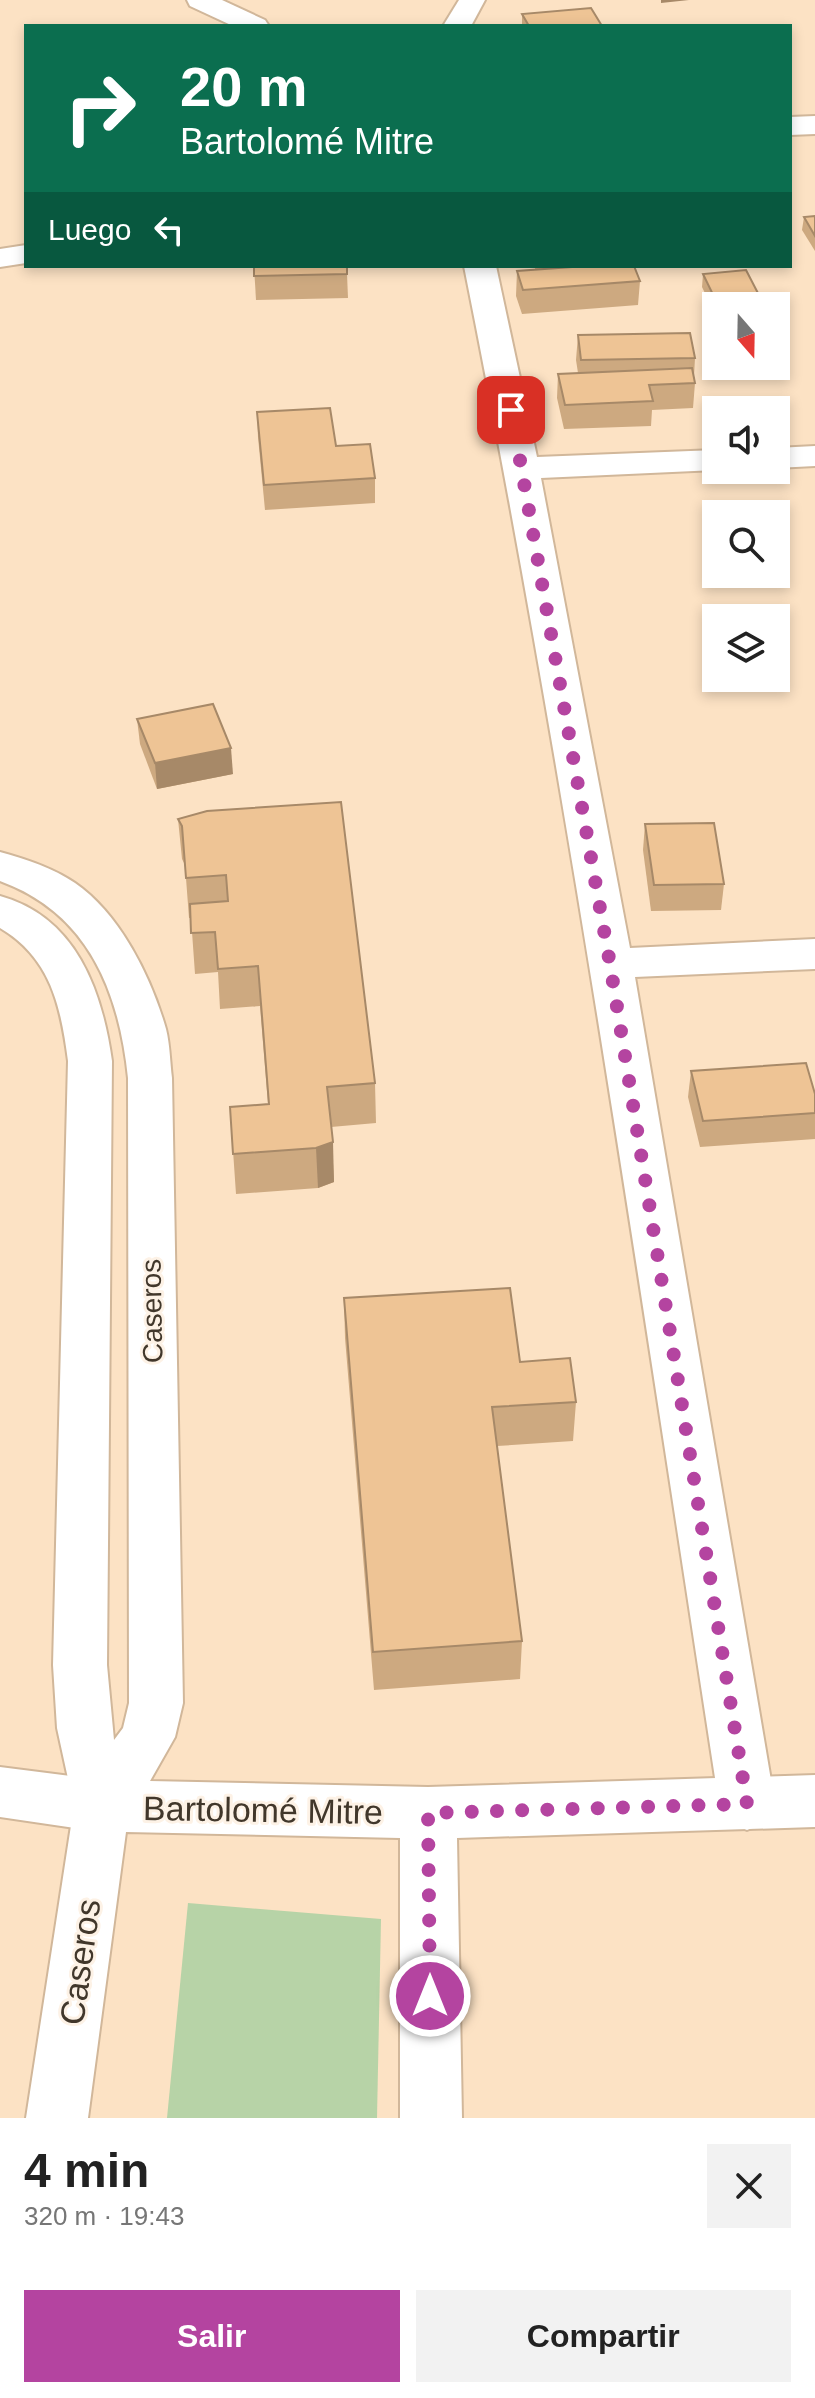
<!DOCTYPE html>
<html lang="es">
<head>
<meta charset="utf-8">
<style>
  :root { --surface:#fff; --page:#f2f2f2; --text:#222; --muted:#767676; --accent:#b444a0 }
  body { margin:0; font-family:Helvetica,sans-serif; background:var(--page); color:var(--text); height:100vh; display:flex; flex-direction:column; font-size:30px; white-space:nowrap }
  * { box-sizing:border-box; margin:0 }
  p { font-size:26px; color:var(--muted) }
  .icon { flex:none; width:44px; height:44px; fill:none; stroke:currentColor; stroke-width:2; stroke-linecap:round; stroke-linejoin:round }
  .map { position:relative; height:2118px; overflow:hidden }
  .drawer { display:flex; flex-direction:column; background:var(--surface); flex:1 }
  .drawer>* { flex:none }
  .hud { position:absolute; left:24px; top:24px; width:768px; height:244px; border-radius:0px; box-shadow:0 4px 12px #0003; background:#0b6e4f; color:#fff; overflow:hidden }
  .needle { width:52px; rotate:160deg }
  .controls { position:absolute; left:702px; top:292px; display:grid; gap:16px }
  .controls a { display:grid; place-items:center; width:88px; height:88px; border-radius:0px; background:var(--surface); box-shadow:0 4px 12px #0003; font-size:40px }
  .pin { position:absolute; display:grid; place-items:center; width:68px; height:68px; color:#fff; margin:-34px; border-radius:16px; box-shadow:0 4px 12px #0006 }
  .me { position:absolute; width:88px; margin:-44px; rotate:0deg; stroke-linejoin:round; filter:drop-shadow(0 0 6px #0008) }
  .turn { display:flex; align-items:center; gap:28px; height:168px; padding:0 24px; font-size:36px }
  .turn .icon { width:104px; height:104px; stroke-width:2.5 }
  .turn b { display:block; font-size:56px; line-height:68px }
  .then { display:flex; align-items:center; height:76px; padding:0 24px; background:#0003; gap:16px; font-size:30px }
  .round { display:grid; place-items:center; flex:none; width:84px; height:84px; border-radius:0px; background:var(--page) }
  .head { display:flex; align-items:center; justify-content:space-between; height:136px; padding:0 24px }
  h1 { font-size:48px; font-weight:700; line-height:60px }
  .cta { display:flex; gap:16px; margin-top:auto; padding:16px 24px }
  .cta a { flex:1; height:92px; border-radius:0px; background:var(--accent); color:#fff; font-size:32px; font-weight:700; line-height:92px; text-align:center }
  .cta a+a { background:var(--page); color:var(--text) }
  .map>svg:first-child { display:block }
  .green { fill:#b7d3a7 }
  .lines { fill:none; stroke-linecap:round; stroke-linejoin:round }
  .street-casing { stroke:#d1b79a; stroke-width:4 }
  .secondary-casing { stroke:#d1b79a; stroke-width:4 }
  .street { fill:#fff; fill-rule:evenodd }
  .secondary { fill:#fff; fill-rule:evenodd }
  .wall { fill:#cda980 }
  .shaded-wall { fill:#a78968 }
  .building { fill:#eec495; stroke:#a78968; stroke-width:2 }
  .route { stroke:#b444a0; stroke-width:14; stroke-dasharray:0 25.2 }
  .labels { text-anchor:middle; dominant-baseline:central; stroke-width:6; stroke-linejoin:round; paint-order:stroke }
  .street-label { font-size:28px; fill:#41372b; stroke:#fdf2e6 }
  .near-street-label { font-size:34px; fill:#41372b; stroke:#fdf2e6 }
</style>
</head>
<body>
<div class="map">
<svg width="815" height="2118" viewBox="0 0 815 2118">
  <rect width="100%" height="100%" fill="#fce2c4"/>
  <polygon class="green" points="188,1903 381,1919 377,2118 167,2118"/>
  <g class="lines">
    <g class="street-casing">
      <g id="street">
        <polygon points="187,0 222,0 265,20 269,26 233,26 190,6"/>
        <polygon points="459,0 485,0 471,26 443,26"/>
        <polygon points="815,116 815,134 790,135 790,117"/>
        <polygon points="26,245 26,263 0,267 0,249"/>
        <path d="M464 266H496L537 457 716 450V470L541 478 630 948 815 939V969L635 977 775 1804 767 1822 747 1830 727 1822 719 1804C640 1289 566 777 464 266Z"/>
        <polygon points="815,446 815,466 776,468 776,448"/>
        <polygon points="0,1767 102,1780 122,1788 130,1806 122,1824 102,1832 0,1817"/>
      </g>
    </g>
    <g class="secondary-casing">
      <path id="secondary" d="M0 852C26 859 53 868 75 883 120 914 151 977 166 1029 170 1045 170 1062 172 1078L183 1703 175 1737 150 1781 428 1787 815 1775V1827L457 1838 462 2118H400V1838L126 1832 88 2118H26L74 1806 57 1728 53 1665 68 1061C61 1007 51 958 0 928V896C76 917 102 990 112 1061L107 1665 114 1740 123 1728 129 1703 128 1078C119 991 88 913 0 881Z"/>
    </g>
    <use href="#street" class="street"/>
    <use href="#secondary" class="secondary"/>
  </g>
  <g class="wall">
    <polygon points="522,14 602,26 522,26"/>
    <polygon points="815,216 815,251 802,230 804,217"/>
    <polygon points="254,266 347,274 348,298 256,300"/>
    <polygon points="535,266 634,266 640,281 638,305 522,314 516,296 517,271 535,270"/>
    <polygon points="703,274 762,301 761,306 716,306 716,316 702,287"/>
    <polygon points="578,335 695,358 694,376 695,383 693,408 652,410 651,426 564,429 557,398 558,374 578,373 576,360"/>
    <polygon points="257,412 375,478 375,503 265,510 258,437"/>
    <polygon points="137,719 233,774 157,789 140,744"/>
    <polygon points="207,811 375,1083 376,1123 331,1127 334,1182 318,1188 236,1194 230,1107 268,1104 260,1006 220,1009 218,972 195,974 191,918 189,918 185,865 182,859 178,819"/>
    <polygon points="645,824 724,884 721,910 651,911 643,850"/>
    <polygon points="691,1071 815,1094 815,1139 700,1147 688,1097"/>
    <polygon points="344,1298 520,1362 576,1402 573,1441 497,1446 522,1641 520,1679 374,1690 345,1338"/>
  </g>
  <g class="shaded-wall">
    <polygon points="661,0 689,0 661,3"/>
    <polygon points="231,748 233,774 157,789 155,763"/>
    <polygon points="333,1142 334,1182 318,1188 316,1148"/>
  </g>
  <g class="building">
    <polygon points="591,8 602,26 529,26 522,14"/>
    <polygon points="815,216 815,236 804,217"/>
    <polygon points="254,266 347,266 347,274 254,276"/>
    <polygon points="586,266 634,266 640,281 523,290 517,271"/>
    <polygon points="746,270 762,301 718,305 703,274"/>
    <polygon points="690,333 695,358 581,360 578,335"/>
    <polygon points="692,368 695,383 649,385 653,401 565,405 558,374"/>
    <polygon points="330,408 336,446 370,444 375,478 264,485 257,412"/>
    <polygon points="213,704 231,748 155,763 137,719"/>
    <polygon points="341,802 375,1083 327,1087 333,1142 316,1148 233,1154 230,1107 269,1104 258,966 218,969 215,932 191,933 190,904 228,901 226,875 186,878 182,826 178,819 207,811"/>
    <polygon points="714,823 724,884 654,885 645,824"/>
    <polygon points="806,1063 815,1094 815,1113 703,1121 691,1071"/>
    <polygon points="510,1288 520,1362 570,1358 576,1402 492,1407 522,1641 373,1652 344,1298"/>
  </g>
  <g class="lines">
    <polyline class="route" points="430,1996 428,1813 747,1804 610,964 511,410"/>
  </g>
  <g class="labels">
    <g class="street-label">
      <text transform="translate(152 1311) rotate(-91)">Caseros</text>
    </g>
    <g class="near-street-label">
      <text transform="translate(263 1810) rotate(1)">Bartolomé Mitre</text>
      <text transform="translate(80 1962) rotate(-82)">Caseros</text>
    </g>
  </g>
</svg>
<div class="controls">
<a><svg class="needle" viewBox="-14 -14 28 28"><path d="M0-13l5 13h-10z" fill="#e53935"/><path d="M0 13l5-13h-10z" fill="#767676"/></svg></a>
<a><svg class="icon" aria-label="sound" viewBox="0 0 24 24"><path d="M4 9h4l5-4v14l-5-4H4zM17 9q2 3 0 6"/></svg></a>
<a><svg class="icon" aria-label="search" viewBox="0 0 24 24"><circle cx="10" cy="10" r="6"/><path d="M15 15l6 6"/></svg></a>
<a><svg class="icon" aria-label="layers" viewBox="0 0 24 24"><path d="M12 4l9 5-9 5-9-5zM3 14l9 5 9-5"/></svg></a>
</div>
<div class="pin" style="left:511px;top:410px;background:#d93025"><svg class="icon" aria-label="arrive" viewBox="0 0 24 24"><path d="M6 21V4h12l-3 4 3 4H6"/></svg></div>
<svg class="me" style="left:430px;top:1996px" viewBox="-20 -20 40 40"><circle r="17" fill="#b444a0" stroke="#fff" stroke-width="3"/><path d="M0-11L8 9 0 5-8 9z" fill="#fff"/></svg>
<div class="hud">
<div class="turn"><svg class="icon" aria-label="right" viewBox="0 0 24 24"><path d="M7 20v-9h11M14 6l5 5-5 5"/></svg><div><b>20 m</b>Bartolomé Mitre</div></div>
<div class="then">Luego<svg class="icon" aria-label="left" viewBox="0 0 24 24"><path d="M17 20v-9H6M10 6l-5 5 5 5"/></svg></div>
</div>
</div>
<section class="drawer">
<div class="head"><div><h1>4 min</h1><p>320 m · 19:43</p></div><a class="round"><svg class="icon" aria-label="close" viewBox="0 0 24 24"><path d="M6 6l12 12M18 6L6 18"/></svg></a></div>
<div class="cta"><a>Salir</a><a>Compartir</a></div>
</section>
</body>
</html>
